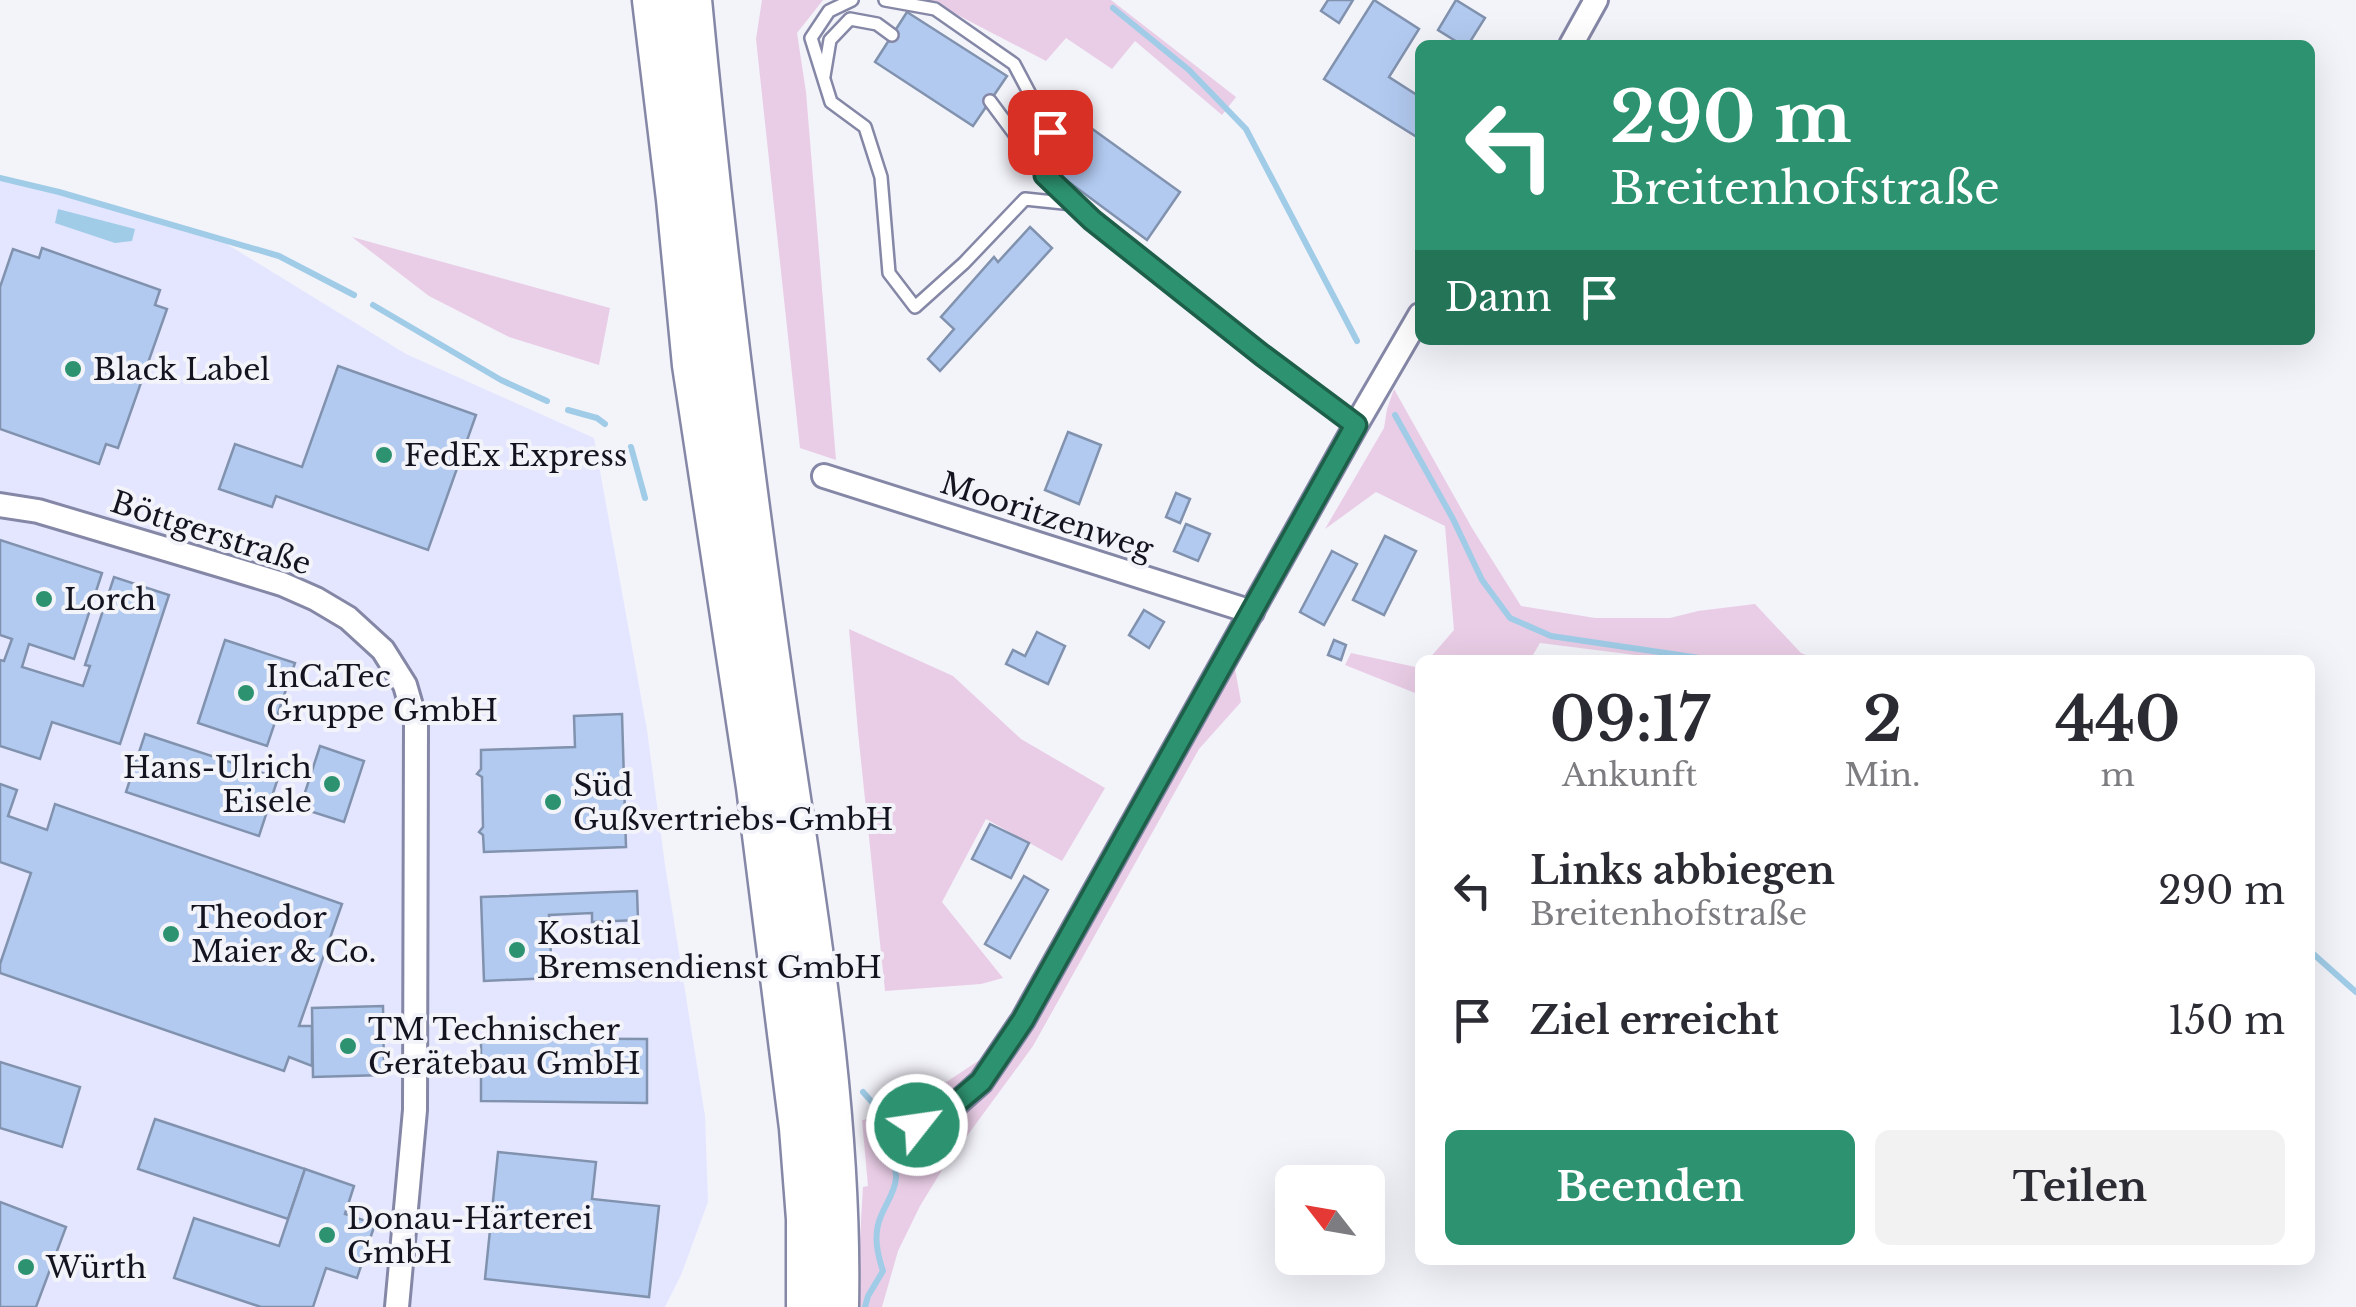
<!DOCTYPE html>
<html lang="de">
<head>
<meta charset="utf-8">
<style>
  :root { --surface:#fff; --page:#f2f2f3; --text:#2b2b33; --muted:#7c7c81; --accent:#2d926f }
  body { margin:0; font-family:"Libre Baskerville",serif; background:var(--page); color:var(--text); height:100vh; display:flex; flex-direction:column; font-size:38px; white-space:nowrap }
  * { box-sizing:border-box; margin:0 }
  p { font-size:32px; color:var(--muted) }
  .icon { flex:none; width:55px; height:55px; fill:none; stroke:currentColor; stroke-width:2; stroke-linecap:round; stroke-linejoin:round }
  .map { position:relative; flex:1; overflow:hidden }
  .details { position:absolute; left:1415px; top:655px; width:900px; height:610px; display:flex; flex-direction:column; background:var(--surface); border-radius:15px; box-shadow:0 10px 40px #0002 }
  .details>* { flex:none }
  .banner { position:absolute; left:1415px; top:40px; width:900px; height:305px; border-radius:15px; box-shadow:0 10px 40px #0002; background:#2d926f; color:#fff; overflow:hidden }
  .needle { width:65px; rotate:301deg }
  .tools { position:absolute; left:1275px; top:1165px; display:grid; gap:20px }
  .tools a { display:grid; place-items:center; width:110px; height:110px; border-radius:15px; background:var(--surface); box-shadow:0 10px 40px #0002; font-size:50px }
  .pin { position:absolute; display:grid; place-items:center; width:85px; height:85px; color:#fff; margin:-42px; border-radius:20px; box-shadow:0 5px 15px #0006 }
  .me { position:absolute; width:110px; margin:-55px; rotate:60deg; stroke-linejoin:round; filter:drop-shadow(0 0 8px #0008) }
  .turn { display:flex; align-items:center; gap:35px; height:210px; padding:0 30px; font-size:45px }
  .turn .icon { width:130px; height:130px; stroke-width:2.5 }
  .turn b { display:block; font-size:70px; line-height:85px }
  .then { display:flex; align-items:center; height:95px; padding:0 30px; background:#0003; gap:20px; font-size:38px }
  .eta { display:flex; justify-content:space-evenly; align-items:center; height:170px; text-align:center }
  .eta b { font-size:60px; font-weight:700; line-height:70px }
  .button { display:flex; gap:20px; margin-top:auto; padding:20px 30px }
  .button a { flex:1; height:115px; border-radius:15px; background:var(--accent); color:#fff; font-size:40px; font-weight:700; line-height:115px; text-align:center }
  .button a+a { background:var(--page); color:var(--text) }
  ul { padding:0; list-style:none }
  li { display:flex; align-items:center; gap:30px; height:130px; padding:0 30px }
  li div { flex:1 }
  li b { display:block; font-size:38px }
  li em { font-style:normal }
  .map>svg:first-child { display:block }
  .built { fill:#e4e6ff }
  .green { fill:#e9cde6 }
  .water { fill:#a0cce7 }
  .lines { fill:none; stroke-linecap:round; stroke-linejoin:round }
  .stream { stroke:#a0cce7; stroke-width:6 }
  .building { fill:#b2caf0; stroke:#8192ae; stroke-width:2.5 }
  .lane-casing { stroke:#8587a6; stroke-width:16 }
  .street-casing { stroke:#8587a6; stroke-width:28 }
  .highway-casing { stroke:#8587a6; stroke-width:45 }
  .lane { stroke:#fff; stroke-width:11 }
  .street { stroke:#fff; stroke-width:22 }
  .highway { stroke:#fff; stroke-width:40 }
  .route-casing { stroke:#1d5f48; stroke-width:25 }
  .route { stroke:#2d926f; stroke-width:18 }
  .poi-dot { fill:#2d926f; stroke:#f3f3fa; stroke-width:4 }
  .labels { text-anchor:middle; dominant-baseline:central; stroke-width:8; stroke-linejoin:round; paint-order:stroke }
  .poi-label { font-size:30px; fill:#13141f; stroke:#f3f3fa; text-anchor:start }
  .street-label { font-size:30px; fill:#13141f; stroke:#f3f3fa }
</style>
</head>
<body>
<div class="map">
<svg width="2356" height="1307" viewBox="0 0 2356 1307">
  <rect width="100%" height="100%" fill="#f3f3fa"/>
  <polygon class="built" points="0,180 207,232 406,354 594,438 647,730 665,865 705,1116 708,1202 681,1275 665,1307 0,1307"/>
  <g class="green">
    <polygon points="762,0 823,0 797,33 806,92 836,460 800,448 756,39"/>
    <polygon points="929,0 1111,0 1236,97 1222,115 1135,41 1112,69 1066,38 1046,61"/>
    <polygon points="352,237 610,308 599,365 509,337 429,296"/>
    <polygon points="1394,389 1472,528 1521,606 1595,618 1670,618 1698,611 1755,604 1801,653 1818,660 1675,660 1540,643 1530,660 1428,660 1454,630 1445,526 1376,492 1325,529 1384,428 1387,409"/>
    <polygon points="849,629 953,676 1021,739 1105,788 1062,861 986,819 942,902 1003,978 981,984 885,991 858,732"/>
    <polygon points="1351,653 1420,668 1420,695 1345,665"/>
    <polygon points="1234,663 1241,702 1199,749 1033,1046 942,1170 920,1206 898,1251 882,1307 856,1307 863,1187 868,1186 862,1120 880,1117 886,1109 909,1149 947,1128 989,1090 1024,1040"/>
    <path d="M978 1061 980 1065C957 1089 947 1103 911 1099L908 1094 948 1081Z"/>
  </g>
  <polygon class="water" points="58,209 135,229 132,241 115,243 55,223"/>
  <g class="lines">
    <g class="stream">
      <polyline points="1113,8 1189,70 1246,129 1357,341"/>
      <polyline points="0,178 59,192 279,256 354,295"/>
      <polyline points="373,305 501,380 547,401"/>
      <polyline points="568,410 597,418 605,424"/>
      <polyline points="1395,415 1453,519 1482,580 1510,618 1551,636 1713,660"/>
      <polyline points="631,447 645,498"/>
      <polyline points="2310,951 2356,992"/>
      <polyline points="863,1092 871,1101"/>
      <path d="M865 1307 868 1296 883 1271C877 1253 873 1234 881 1216 886 1203 895 1192 896 1178 897 1164 885 1146 881 1132"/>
    </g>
  </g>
  <g class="building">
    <polygon points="1328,0 1353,0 1339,23 1321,11"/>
    <polygon points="1374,0 1419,29 1389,77 1420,97 1420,139 1324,79"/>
    <polygon points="1456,0 1485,18 1468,45 1462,45 1438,30"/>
    <polygon points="907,12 1007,76 973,126 875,62"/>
    <polygon points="1091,128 1180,192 1147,240 1058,174"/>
    <polygon points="1030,227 1052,248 940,371 928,359 954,329 941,317 994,257 998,262"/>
    <polygon points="42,248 160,290 155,305 167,309 118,448 106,444 99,464 0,429 0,287 13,249 39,258"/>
    <polygon points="338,366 476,415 428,550 276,496 272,507 219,489 235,444 302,467"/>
    <polygon points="1068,432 1101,445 1079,504 1045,490"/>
    <polygon points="1176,493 1190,499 1180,523 1166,517"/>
    <polygon points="1186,524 1210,534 1198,561 1174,551"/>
    <polygon points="1385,536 1416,551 1384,615 1353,600"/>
    <polygon points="0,540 102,573 74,659 29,644 22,667 83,686 90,666 85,665 114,577 169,595 120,744 52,722 40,759 0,746 0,660 4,661 12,639 0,635"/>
    <polygon points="1332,551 1357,564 1324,625 1300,612"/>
    <polygon points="1144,610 1164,622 1149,648 1129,635"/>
    <polygon points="1037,632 1065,646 1048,684 1006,664 1013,650 1025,656"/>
    <polygon points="225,640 295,663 267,746 198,723"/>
    <polygon points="1334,640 1346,645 1341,660 1328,655"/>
    <polygon points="622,714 626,847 484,852 483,835 479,832 483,827 482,777 477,774 481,769 481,750 575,747 574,716"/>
    <polygon points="145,734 278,778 259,836 126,792"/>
    <polygon points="320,746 364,761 344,822 300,808"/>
    <polygon points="0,784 17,790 8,816 47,830 55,804 342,904 299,1026 312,1026 312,1066 289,1057 284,1071 0,973 0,964 31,873 0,862"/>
    <polygon points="990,824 1029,843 1011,878 972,859"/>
    <polygon points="1024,876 1048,890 1010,958 985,944"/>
    <polygon points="637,891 638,920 592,922 592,913 549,915 552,978 484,981 481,897"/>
    <polygon points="383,1006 384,1075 313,1077 312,1008"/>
    <polygon points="481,1038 647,1039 647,1103 481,1101"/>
    <polygon points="0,1062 80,1087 62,1147 0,1128"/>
    <polygon points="155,1119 305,1169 288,1219 138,1169"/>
    <polygon points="498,1152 596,1162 592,1199 659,1206 649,1297 485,1279"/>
    <polygon points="305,1169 354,1186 345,1214 375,1224 357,1278 326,1268 313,1307 261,1307 174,1278 194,1218 279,1246"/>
    <polygon points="0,1202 66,1227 36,1307 0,1307"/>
  </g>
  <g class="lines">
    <g class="lane-casing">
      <g id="lane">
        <polyline points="852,0 829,11 811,38 831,102 865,127 881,177 889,273 915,307 964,263 1025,199 1073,204"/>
        <polyline points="885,0 935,9 1014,64 1050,132 1045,175"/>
        <polyline points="824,76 830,40 850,19 877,24 892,35"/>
        <polyline points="990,101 1045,175 1073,204 1262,355 1356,425"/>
      </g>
    </g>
    <g class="street-casing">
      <g id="street">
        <polyline points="1571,45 1596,0"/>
        <polyline points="824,476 1252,612"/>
        <polyline points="0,505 38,511 223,566 282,584 316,599 348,618 383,650 405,685 416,723 415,1110 397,1307"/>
        <polyline points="917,1125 955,1105 981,1082 1023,1020 1356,425 1420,315"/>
      </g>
    </g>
    <g class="highway-casing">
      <g id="highway">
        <polyline points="653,0 677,199 693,365 757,787 800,1128 807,1219 807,1307"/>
        <path d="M691 0C713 233 742 466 775 698 804 900 842 1102 838 1307"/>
      </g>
    </g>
    <use href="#lane" class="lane"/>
    <use href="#street" class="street"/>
    <use href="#highway" class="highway"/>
  </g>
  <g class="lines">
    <g class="route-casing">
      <polyline id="route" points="917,1125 955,1104 981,1082 1023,1020 1356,425 1262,355 1092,220 1045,175 1050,132"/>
    </g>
    <use href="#route" class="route"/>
  </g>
  <g class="poi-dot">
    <circle cx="73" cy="369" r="10"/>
    <circle cx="384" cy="455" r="10"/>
    <circle cx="44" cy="599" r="10"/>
    <circle cx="246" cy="693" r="10"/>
    <circle cx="332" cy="784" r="10"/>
    <circle cx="553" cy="802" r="10"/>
    <circle cx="171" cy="934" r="10"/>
    <circle cx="517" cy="950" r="10"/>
    <circle cx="348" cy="1046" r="10"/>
    <circle cx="327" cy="1235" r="10"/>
    <circle cx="26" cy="1267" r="10"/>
  </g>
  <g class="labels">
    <g class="poi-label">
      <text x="93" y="369">Black Label</text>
      <text x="404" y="455">FedEx Express</text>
      <text x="64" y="599">Lorch</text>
      <text x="266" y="676">InCaTec<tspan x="266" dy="34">Gruppe GmbH</tspan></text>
      <text x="312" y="767" text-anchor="end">Hans-Ulrich<tspan x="312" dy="34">Eisele</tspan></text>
      <text x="573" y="785">Süd<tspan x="573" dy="34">Gußvertriebs-GmbH</tspan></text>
      <text x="191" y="917">Theodor<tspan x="191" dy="34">Maier &amp; Co.</tspan></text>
      <text x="537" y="933">Kostial<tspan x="537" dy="34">Bremsendienst GmbH</tspan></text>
      <text x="368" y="1029">TM Technischer<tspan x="368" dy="34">Gerätebau GmbH</tspan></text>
      <text x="347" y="1218">Donau-Härterei<tspan x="347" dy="34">GmbH</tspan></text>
      <text x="46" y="1267">Würth</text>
    </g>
    <g class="street-label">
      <text transform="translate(1047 516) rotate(18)">Mooritzenweg</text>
      <text transform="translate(211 533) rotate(18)">Böttgerstraße</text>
    </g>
  </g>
</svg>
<div class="tools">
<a><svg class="needle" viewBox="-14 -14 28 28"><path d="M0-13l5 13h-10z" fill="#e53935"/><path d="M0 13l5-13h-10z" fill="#7c7c81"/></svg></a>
</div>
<div class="pin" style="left:1050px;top:132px;background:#d93025"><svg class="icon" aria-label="arrive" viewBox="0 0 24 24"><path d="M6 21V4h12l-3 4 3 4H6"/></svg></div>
<svg class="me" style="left:917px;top:1125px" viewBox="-20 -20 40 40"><circle r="17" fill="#2d926f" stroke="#fff" stroke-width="3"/><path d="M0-11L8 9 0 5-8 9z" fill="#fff"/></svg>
<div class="banner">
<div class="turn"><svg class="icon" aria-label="left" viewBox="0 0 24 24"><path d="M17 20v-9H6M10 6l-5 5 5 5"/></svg><div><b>290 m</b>Breitenhofstraße</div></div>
<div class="then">Dann<svg class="icon" aria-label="arrive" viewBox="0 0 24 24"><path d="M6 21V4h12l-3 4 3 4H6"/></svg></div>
</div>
<section class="details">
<div class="eta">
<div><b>09:17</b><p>Ankunft</p></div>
<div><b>2</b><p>Min.</p></div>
<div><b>440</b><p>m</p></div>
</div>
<ul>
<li><svg class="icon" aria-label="left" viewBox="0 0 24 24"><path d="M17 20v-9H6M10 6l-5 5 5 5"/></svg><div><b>Links abbiegen</b><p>Breitenhofstraße</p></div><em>290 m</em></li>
<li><svg class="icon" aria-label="arrive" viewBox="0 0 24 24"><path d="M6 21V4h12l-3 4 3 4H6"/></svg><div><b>Ziel erreicht</b></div><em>150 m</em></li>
</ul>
<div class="button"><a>Beenden</a><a>Teilen</a></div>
</section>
</div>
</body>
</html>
